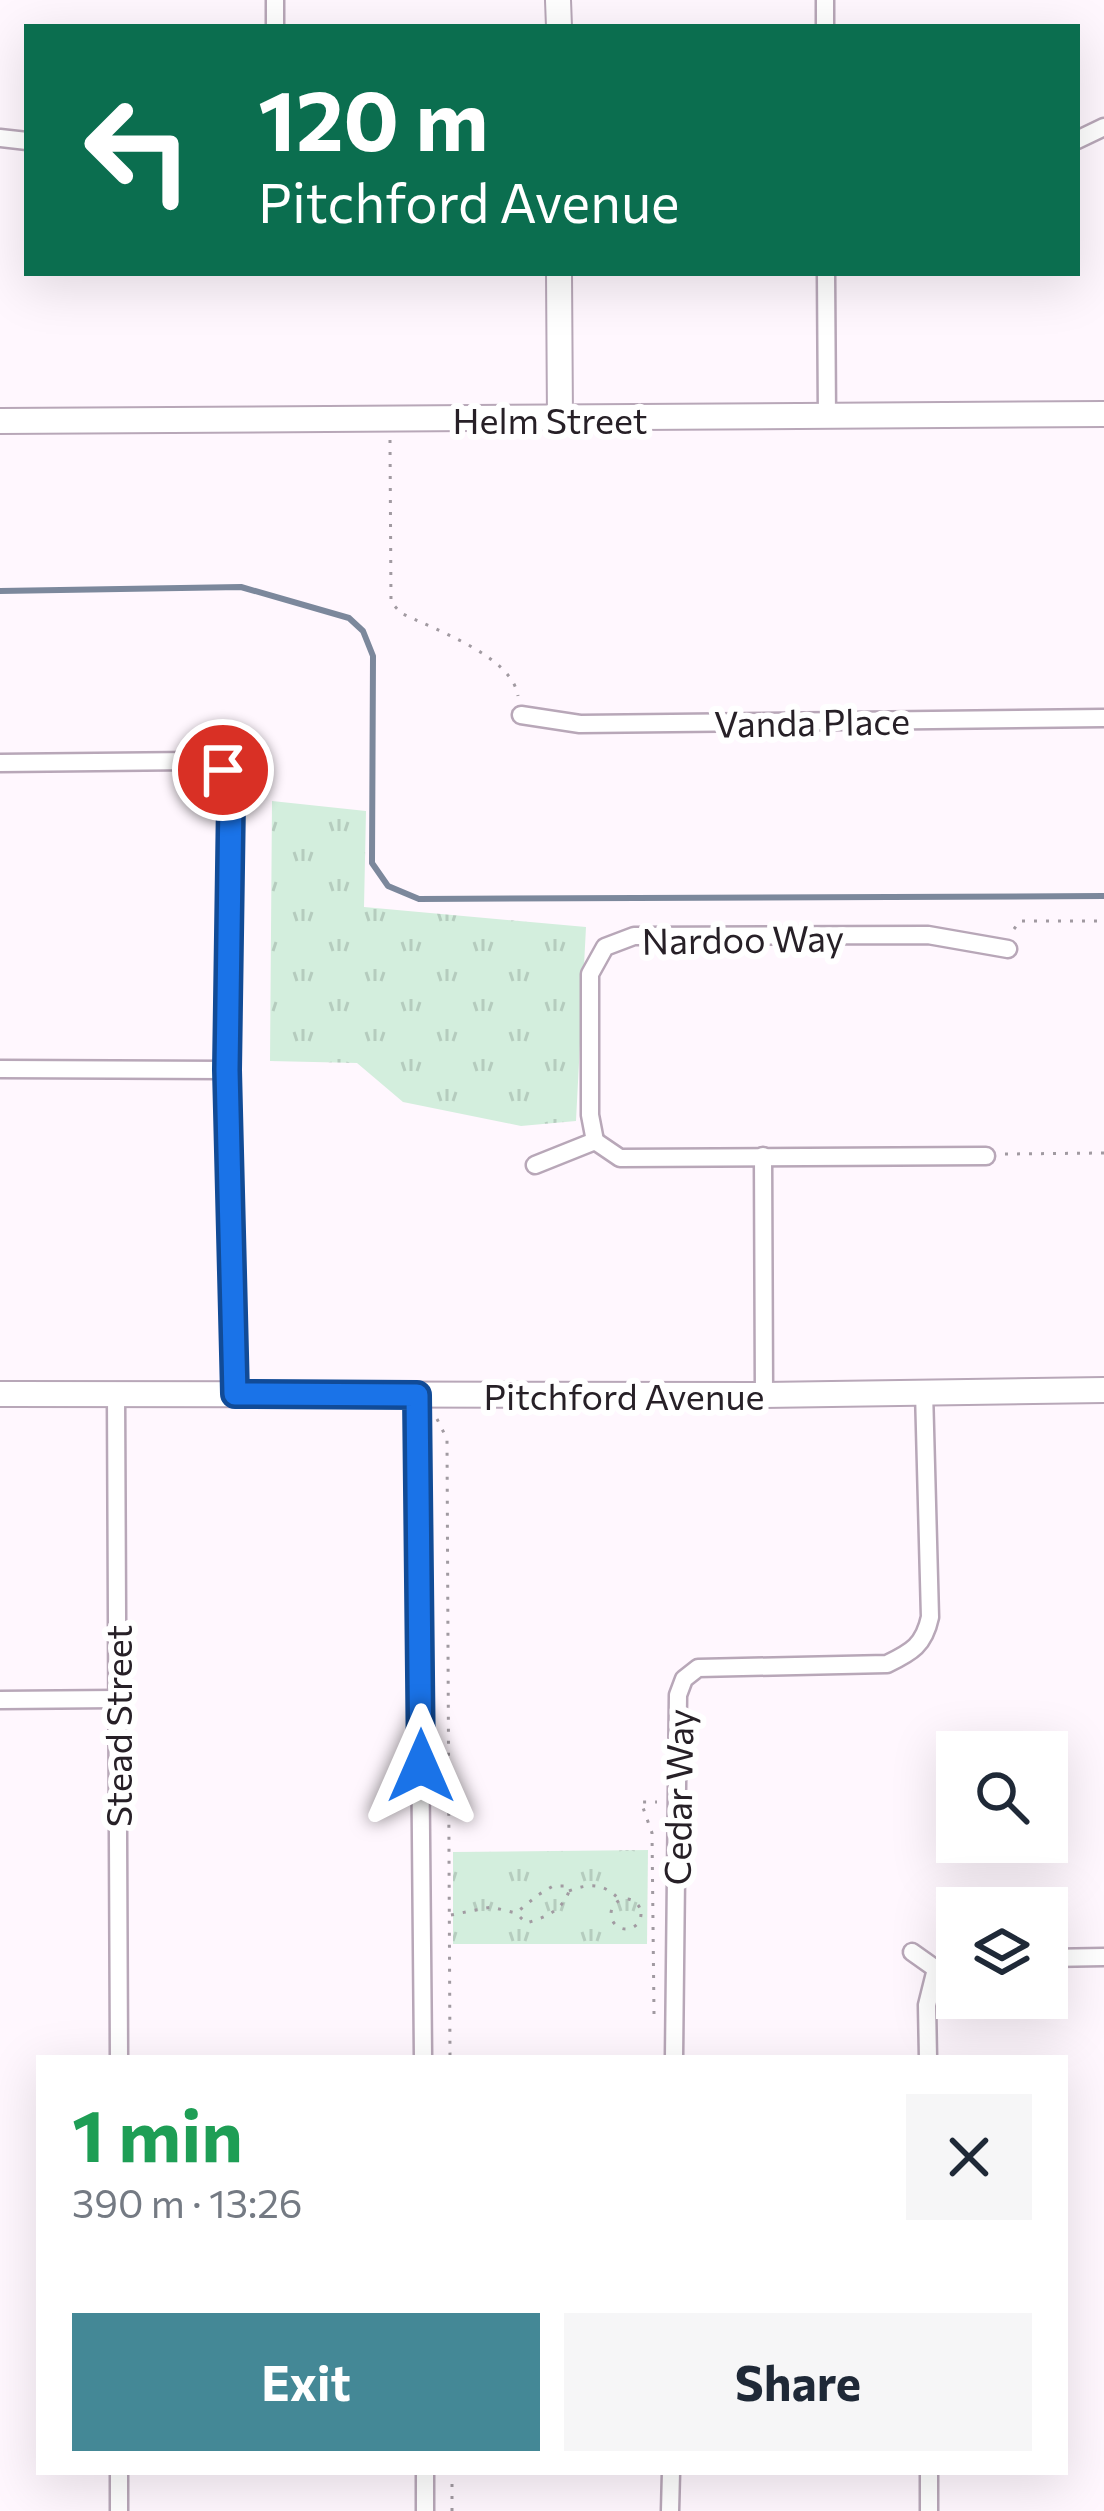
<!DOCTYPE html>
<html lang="en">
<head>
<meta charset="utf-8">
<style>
  :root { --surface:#fff; --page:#f6f6f7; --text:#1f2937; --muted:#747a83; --accent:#448896 }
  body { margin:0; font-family:Commissioner,sans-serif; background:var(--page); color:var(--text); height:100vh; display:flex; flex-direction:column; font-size:45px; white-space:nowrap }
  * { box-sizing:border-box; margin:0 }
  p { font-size:39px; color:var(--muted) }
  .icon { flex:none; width:66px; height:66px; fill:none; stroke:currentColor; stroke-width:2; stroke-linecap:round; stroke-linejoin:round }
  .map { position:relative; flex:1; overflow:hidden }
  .details { position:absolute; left:36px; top:2055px; width:1032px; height:420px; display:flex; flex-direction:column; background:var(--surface); border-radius:0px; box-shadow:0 12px 48px #0002 }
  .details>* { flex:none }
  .hud { position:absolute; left:24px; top:24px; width:1056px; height:252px; border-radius:0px; box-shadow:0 12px 48px #0002; background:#0b6e4f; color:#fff; overflow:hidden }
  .fabs { position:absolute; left:936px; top:1731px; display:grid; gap:24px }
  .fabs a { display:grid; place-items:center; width:132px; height:132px; border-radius:0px; background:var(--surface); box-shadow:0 12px 48px #0002; font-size:60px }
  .pin { position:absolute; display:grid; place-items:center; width:102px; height:102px; color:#fff; margin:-51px; border:6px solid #fff; border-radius:50%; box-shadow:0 3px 12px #0007 }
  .me { position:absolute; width:132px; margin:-66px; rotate:0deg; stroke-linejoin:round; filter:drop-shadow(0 0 9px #0008) }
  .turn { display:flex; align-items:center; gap:42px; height:252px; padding:0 36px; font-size:54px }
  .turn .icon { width:156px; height:156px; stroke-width:2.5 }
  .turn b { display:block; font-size:84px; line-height:102px }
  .round { display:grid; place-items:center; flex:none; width:126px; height:126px; border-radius:0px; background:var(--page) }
  .head { display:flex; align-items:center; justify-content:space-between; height:204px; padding:0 36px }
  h1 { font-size:72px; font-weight:700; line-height:90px; color:#1e9e55 }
  .primary-button { display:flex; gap:24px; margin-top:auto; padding:24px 36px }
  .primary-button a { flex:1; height:138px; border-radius:0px; background:var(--accent); color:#fff; font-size:48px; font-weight:700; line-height:138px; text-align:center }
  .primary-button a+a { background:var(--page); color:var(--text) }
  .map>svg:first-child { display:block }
  .park { fill:url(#park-tufts) }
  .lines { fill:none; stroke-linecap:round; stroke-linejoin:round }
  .stream { stroke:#7c889c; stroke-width:6 }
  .street-casing { stroke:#b8a7b8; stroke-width:21 }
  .secondary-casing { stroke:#b8a7b8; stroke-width:28 }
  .path { stroke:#a19aa1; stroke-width:3; stroke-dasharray:3 9; stroke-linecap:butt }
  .street { stroke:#fff; stroke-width:16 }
  .secondary { stroke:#fff; stroke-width:24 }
  .route-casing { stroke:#114b97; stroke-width:30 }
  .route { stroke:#1a73e8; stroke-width:21 }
  .labels { text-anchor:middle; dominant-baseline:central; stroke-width:12; stroke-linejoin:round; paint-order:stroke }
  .street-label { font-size:36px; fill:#272027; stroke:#fff }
</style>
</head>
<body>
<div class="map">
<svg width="1104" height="2511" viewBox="0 0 1104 2511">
  <defs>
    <pattern id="park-tufts" width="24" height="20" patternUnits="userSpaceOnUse" patternTransform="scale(3)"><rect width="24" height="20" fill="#d3eedd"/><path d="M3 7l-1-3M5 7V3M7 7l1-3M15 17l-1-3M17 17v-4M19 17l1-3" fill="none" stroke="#b5ccbe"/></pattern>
  </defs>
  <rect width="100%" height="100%" fill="#fff7fe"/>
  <g class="park">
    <polygon points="272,801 366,811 364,907 586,927 576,1121 521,1126 403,1102 357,1063 270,1061"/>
    <polygon points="648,1850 647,1944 453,1944 453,1852"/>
  </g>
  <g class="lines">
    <polyline class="stream" points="0,591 241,587 349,618 363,631 373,656 372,863 388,886 419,899 1104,896"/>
    <g class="street-casing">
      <g id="street">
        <polyline points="275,0 275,27"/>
        <polyline points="825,0 825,27"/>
        <polyline points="0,138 27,141"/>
        <polyline points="1077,140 1104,127"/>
        <polyline points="826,273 827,418"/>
        <polyline points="521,715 580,724 1104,718"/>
        <polyline points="0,763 193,761 223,770 231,801 227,1070 235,1393"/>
        <polyline points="0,1069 227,1070"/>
        <polyline points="595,1141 590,1115 590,974 605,947 634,936 928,935 1008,949"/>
        <polyline points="763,1156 764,1395"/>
        <polyline points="535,1165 595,1141 620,1158 986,1156"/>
        <polyline points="116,1394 119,2058"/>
        <polyline points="417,1395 423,2058"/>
        <polyline points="0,1700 117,1699"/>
        <polyline points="912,1952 936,1969"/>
        <polyline points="1047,1958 1104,1957"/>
        <path d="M674 2058 678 1695 684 1679 698 1668 887 1664C912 1652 924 1645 930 1617L924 1391"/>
        <polyline points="928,2058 927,2005 936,1969 957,1962"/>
        <polyline points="425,2472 425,2511"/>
        <polyline points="929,2472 929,2511"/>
        <polyline points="119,2511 119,2472"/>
        <polyline points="670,2511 671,2472"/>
      </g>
    </g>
    <g class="secondary-casing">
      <g id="secondary">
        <polyline points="558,0 559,27"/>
        <polyline points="559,273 560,419"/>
        <polyline points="0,421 1104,414"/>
        <polyline points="0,1394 764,1395 1104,1390"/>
      </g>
    </g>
    <g class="path">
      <path d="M390 440 391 602 401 613C435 630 512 656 518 696"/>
      <polyline points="1014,929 1020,921 1104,921"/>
      <polyline points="1005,1154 1104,1153"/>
      <polyline points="437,1419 447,1439 450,2058"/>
      <path d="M569 1891C590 1883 603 1883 619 1899"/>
      <circle cx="626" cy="1914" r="15"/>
      <path d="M451 1915 491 1907 516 1913 538 1895 553 1886H564L569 1891C563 1910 545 1918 526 1923L516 1913"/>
      <polyline points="654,2014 652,1833 641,1802 657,1802"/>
      <polyline points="452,2472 452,2511"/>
    </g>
    <use href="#street" class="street"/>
    <use href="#secondary" class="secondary"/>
  </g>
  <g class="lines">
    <g class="route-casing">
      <polyline id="route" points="223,770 231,801 227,1070 235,1394 417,1395 421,1766"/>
    </g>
    <use href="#route" class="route"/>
  </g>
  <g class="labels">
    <g class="street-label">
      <text x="550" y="419">Helm Street</text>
      <text transform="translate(812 721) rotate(-1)">Vanda Place</text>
      <text transform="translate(743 938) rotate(-1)">Nardoo Way</text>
      <text x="624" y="1395">Pitchford Avenue</text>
      <text transform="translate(117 1726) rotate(-90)">Stead Street</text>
      <text transform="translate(677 1797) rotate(-89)">Cedar Way</text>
    </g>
  </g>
</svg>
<div class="fabs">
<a><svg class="icon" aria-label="search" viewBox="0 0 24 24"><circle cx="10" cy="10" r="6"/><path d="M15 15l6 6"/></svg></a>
<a><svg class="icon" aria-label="layers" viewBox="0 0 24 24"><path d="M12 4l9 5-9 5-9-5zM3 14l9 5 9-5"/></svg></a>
</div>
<div class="pin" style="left:223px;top:770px;background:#d93025"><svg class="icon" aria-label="arrive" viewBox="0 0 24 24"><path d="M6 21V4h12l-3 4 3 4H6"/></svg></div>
<svg class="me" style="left:421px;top:1766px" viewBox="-20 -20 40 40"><path d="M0-17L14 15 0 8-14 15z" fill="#1a73e8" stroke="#fff" stroke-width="4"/></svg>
<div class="hud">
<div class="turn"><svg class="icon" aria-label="left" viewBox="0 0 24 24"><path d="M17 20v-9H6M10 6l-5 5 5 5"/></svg><div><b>120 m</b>Pitchford Avenue</div></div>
</div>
<section class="details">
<div class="head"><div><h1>1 min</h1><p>390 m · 13:26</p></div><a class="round"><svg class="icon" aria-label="close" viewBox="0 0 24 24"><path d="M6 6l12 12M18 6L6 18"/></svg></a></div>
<div class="primary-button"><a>Exit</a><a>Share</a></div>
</section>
</div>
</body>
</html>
